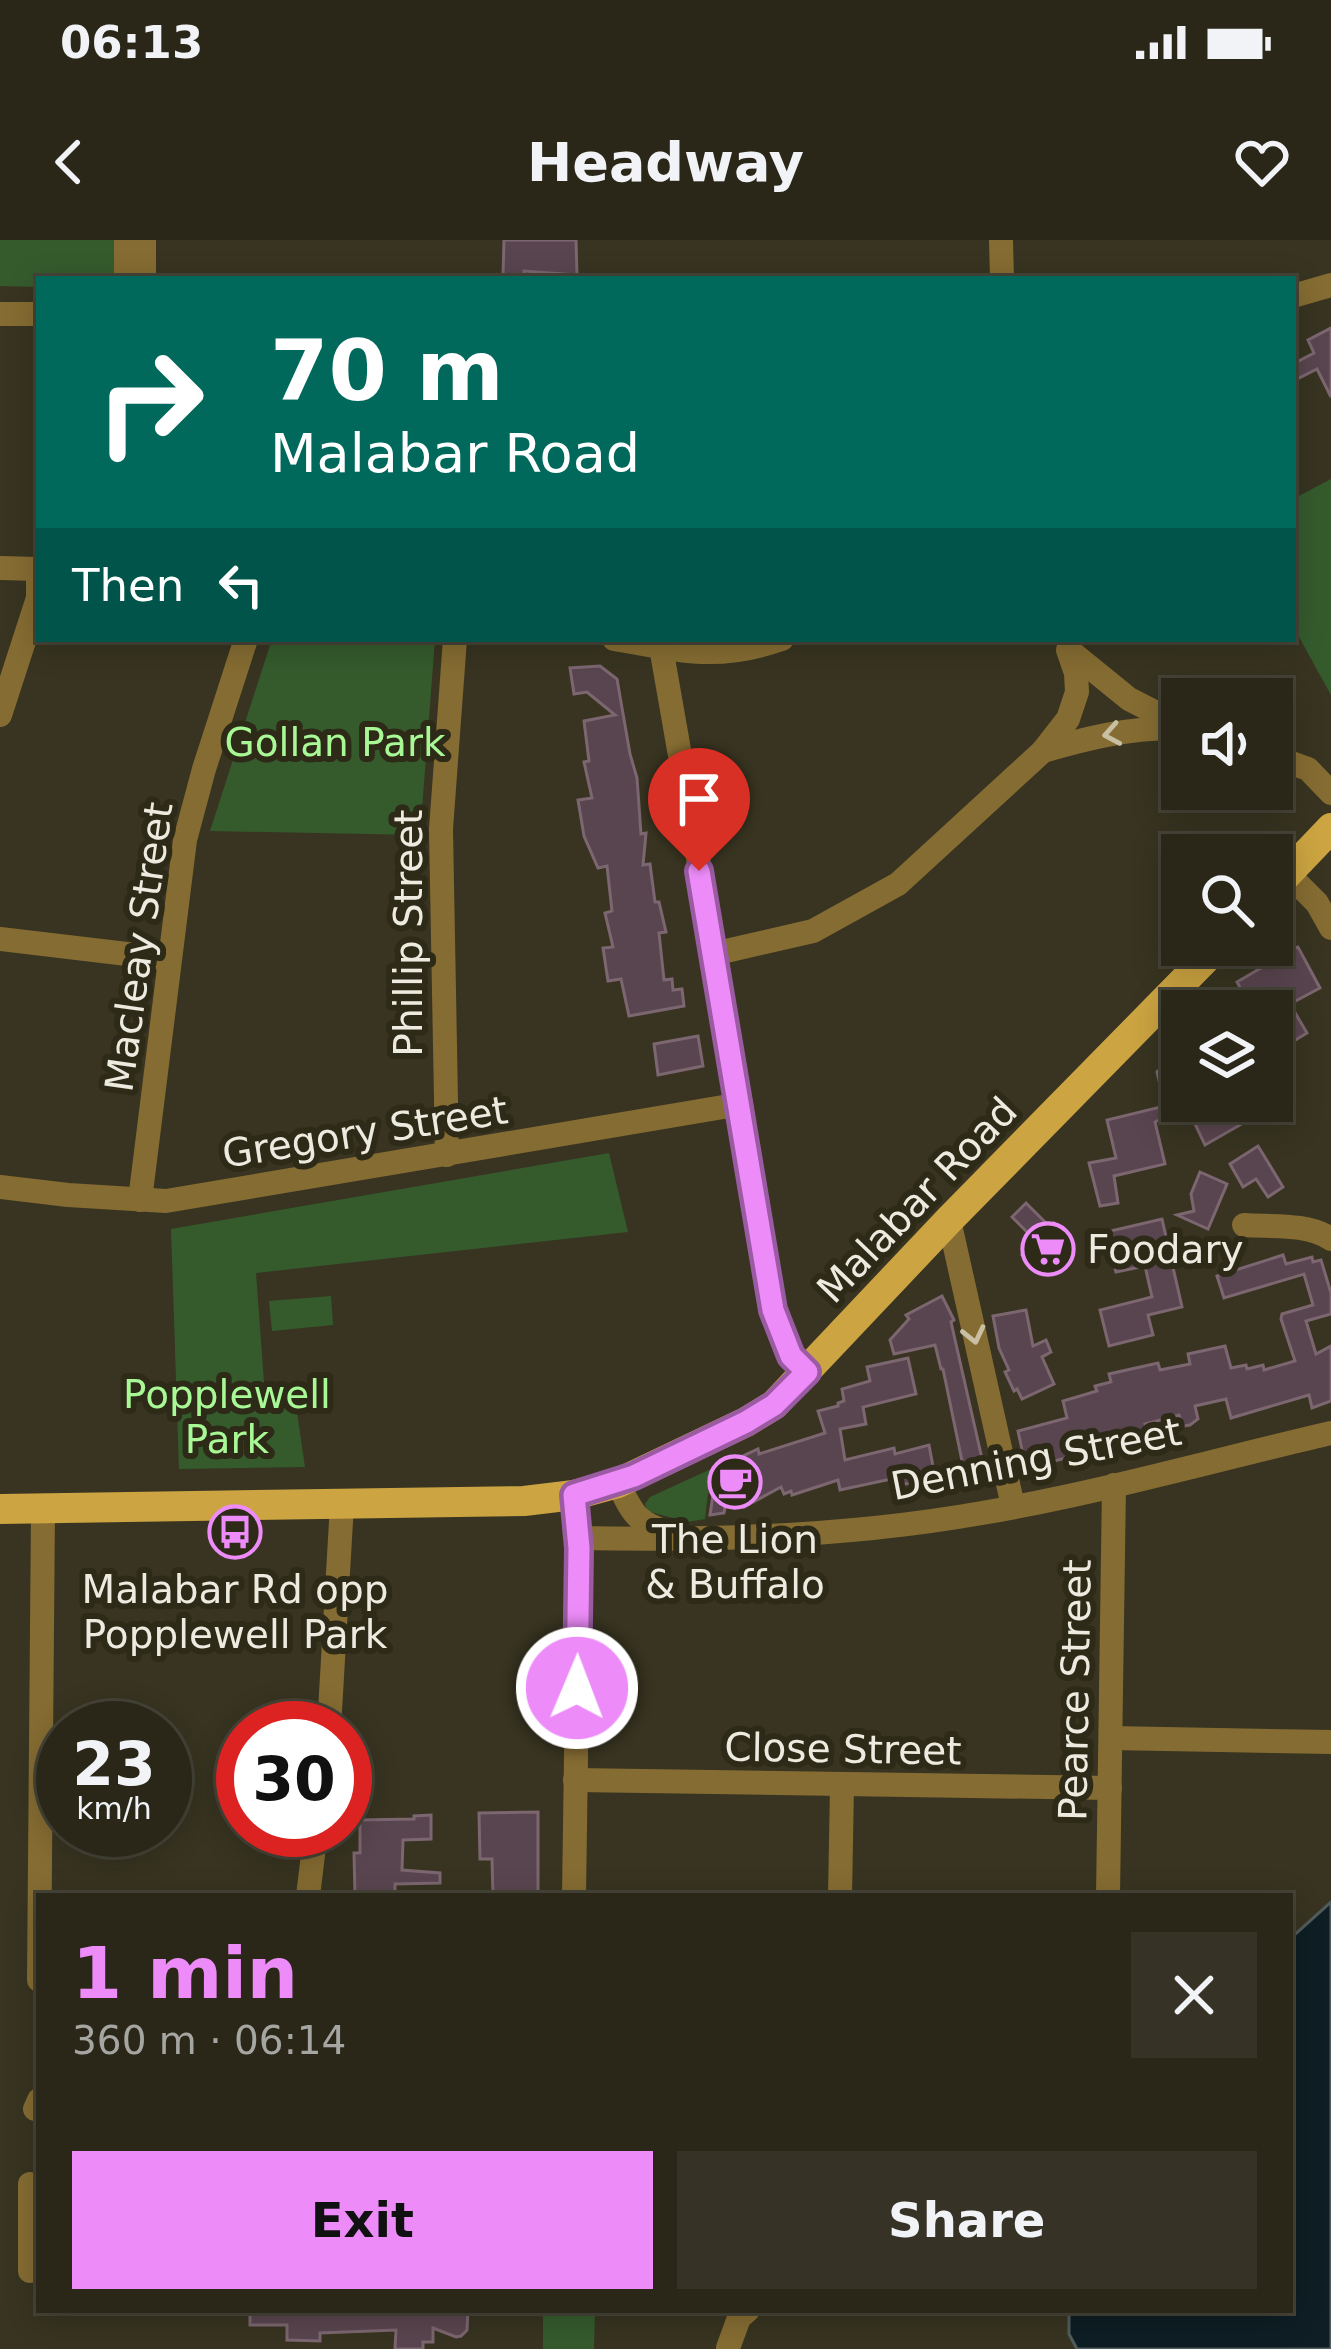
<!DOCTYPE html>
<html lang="en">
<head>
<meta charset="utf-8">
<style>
  :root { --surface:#2a2719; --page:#363326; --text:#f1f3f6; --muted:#a5a5a2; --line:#464438; --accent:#ed8cf9 }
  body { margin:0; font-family:"DejaVu Sans",sans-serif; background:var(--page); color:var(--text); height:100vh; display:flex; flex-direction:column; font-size:45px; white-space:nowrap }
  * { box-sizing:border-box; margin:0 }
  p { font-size:39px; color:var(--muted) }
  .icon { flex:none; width:66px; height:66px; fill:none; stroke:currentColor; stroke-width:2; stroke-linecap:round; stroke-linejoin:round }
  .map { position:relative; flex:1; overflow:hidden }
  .details { position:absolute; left:36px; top:1653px; width:1257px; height:420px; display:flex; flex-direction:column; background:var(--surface); border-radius:0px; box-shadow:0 6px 30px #0003,0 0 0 3px var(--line) }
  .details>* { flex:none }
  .hud { position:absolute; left:36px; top:36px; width:1260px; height:366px; border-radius:0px; box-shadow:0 6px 30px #0003,0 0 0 3px var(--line); background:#00695c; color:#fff; overflow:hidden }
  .fabs { position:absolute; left:1161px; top:438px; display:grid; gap:24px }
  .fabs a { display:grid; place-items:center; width:132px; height:132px; border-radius:0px; background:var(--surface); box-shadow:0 6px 30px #0003,0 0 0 3px var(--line); font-size:60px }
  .speed { position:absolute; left:36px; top:1461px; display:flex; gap:24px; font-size:60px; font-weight:700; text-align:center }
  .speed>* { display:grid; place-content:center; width:156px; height:156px; border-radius:50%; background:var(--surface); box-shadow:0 6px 30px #0003,0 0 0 3px var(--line); line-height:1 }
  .speed small { font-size:30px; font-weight:400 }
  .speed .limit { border:18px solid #d22; background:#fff; color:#111 }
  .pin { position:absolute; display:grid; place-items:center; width:102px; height:102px; color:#fff; margin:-123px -51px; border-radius:50% 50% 50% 0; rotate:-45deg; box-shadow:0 0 12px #0007 }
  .pin .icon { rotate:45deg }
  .me { position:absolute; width:132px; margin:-66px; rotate:1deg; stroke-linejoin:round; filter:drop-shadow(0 0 9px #0008) }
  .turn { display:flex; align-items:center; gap:42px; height:252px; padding:0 36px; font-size:54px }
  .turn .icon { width:156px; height:156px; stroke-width:2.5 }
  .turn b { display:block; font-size:84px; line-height:102px }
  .then { display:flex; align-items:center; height:114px; padding:0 36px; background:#0003; gap:24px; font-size:45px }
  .round { display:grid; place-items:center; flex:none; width:126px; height:126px; border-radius:0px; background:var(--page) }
  .summary { display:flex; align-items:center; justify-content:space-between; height:204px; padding:0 36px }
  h1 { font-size:72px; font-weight:800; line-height:90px; color:var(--accent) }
  .cta { display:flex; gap:24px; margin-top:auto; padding:24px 36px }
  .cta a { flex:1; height:138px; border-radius:0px; background:var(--accent); color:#111; font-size:48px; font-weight:800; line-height:138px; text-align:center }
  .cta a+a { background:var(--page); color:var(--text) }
  .status { display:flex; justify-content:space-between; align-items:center; height:84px; padding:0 60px; background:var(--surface); direction:ltr }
  .status svg { height:33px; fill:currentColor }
  header { display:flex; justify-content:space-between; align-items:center; height:156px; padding:0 36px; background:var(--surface); font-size:54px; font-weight:800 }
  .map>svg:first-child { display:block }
  .green { fill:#355b2d }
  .water { fill:#0e1e24; stroke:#515c5c; stroke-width:3 }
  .building { fill:#59454f; stroke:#7c6670; stroke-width:3 }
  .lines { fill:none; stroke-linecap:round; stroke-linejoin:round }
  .minor { stroke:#856c32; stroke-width:24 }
  .major { stroke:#cca441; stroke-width:30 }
  .oneway { stroke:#c9bfa2 }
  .route-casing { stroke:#9a5ba2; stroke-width:30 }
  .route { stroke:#ed8cf9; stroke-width:21 }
  .labels { text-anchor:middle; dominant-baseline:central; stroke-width:12; stroke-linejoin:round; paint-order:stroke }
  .park-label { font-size:39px; fill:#a8f996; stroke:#2e2a18 }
  .street-label { font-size:39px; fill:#edebdf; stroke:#2e2a18 }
  .poi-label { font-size:39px; fill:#edebdf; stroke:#2e2a18 }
</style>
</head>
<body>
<div class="status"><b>06:13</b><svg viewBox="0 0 49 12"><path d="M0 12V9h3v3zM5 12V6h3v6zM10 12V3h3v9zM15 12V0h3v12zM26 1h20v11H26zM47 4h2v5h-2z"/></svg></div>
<header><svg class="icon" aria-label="back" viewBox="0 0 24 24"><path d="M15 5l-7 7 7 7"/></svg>Headway<svg class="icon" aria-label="heart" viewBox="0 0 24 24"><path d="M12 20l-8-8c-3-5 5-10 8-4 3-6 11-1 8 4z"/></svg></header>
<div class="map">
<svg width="1331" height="2109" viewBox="0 0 1331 2109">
  <rect width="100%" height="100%" fill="#383421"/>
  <g class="green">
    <polygon points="0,0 117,0 117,39 39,39 39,47 0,46"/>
    <polygon points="1331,239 1331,455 1293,386 1293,259"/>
    <polygon points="272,399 435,399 420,595 210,591"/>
    <polygon points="609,913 628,992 256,1033 264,1142 293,1145 305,1227 179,1229 171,989"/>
    <polygon points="331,1056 333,1085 272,1091 269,1061"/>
    <polygon points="711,1229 705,1279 687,1282 647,1271 645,1264 650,1257"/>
    <polygon points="543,2070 595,2070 594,2109 543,2109"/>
  </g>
  <polygon class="water" points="1331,1662 1331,2109 1077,2109 1069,2094 1069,2070 1290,2070 1290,1699"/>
  <g class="building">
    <polygon points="504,0 576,0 577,35 524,31 524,36 503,36"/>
    <polygon points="1331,88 1331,157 1317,129 1293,141 1293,124 1314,113 1308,100"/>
    <polygon points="600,426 617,439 630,514 637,538 641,594 646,593 643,625 650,624 655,662 659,662 666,692 659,693 664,740 672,739 673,750 682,749 684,766 629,776 621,739 608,741 603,708 613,707 605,673 612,671 607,626 598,628 584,596 578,560 592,558 584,522 589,521 584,481 615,475 587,452 574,454 570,428"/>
    <polygon points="1290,700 1295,708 1298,707 1320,748 1290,764 1307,793 1272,814 1272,771 1223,771 1247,760 1237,742 1273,721 1268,712"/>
    <polygon points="698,796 703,826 658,835 654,804"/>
    <polygon points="1182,808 1184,868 1155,882 1165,924 1114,936 1118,963 1100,966 1089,923 1116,918 1107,880 1165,866 1157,832"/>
    <polygon points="1184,861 1229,861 1240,885 1205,905"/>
    <polygon points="1258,906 1283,947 1268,957 1256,939 1243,947 1230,924"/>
    <polygon points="1200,932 1227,944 1208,989 1177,975 1194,971 1191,954"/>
    <polygon points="1026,963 1050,987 1054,983 1073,1002 1042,1034 1022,1015 1036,1001 1012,977"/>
    <polygon points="1162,979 1182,1067 1148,1075 1153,1095 1109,1106 1100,1070 1152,1057 1145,1026 1116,1032 1106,992"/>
    <polygon points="1283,1015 1286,1024 1312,1017 1313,1022 1321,1020 1331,1053 1331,1074 1306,1081 1316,1114 1331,1106 1331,1161 1312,1168 1309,1155 1231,1178 1226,1159 1195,1166 1198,1179 1190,1185 1183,1186 1179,1175 1145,1184 1148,1194 1094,1206 1095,1211 1026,1228 1018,1191 1067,1178 1063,1161 1097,1151 1095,1146 1111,1142 1109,1134 1158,1123 1160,1130 1190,1124 1188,1114 1225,1106 1231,1128 1246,1125 1247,1129 1263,1125 1264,1130 1295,1121 1281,1079 1282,1074 1313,1065 1304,1034 1224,1058 1217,1036"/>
    <polygon points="942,1056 954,1080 951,1082 985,1232 954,1240 949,1225 962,1221 943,1129 941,1129 935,1105 894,1114 890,1100 909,1079 906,1075"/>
    <polygon points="1026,1070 1033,1106 1046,1100 1051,1112 1042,1117 1054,1144 1022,1159 1017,1149 1014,1151 1005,1132 1009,1130 999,1108 993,1076"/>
    <polygon points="908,1118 916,1154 863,1167 866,1184 840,1189 845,1220 894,1208 895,1214 929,1205 935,1237 893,1247 891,1239 840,1250 838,1240 792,1255 791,1251 784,1254 781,1247 744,1267 730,1238 724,1273 710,1275 717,1228 758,1209 759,1214 825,1193 818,1171 838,1166 838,1163 844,1161 842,1149 870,1141 867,1127"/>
    <polygon points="538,1572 538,1656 493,1656 492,1619 480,1619 479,1573"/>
    <polygon points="431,1575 431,1599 403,1600 402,1630 440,1633 440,1643 395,1644 395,1656 355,1656 354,1613 360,1613 360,1580 414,1579 414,1576"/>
    <polygon points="250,2070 468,2070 467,2090 461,2096 456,2097 433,2088 433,2102 423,2102 423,2109 395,2109 396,2090 320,2093 320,2101 287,2100 287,2085 250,2085"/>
  </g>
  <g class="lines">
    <g class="minor">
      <polyline points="126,0 126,39"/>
      <polyline points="1001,0 1002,39"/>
      <polyline points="144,39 144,0"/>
      <polyline points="1293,56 1331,45"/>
      <polyline points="0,74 39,74"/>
      <polyline points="0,328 39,329"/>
      <path d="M614 399C681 410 715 422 782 399"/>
      <polyline points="661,407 741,864 773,1070 791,1116 807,1132"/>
      <polyline points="1070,411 1129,459 1182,486"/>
      <polyline points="0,475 38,358 38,329"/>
      <path d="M1043 511C1087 498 1129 488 1176 488"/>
      <polyline points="1272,516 1308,529 1331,553"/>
      <polyline points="1288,634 1317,663 1331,688"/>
      <polyline points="0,699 169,719"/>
      <polyline points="713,714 813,691 898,644 1043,511 1068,479 1077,452 1076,433 1068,410"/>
      <polyline points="447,915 441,589 455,399"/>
      <polyline points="0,947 68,955 166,961 741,864"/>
      <polyline points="140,960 185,600 204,529 246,399"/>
      <polyline points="949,980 1013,1266"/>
      <path d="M1244 985C1272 987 1307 983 1331 999"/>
      <path d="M618 1243C633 1275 637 1283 672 1294"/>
      <path d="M579 1298C710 1301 852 1296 982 1273 1099 1253 1215 1220 1331 1193"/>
      <polyline points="329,1488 342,1264"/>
      <polyline points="1111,1498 1331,1502"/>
      <polyline points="575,1540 1110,1548"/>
      <polyline points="308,1656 316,1590"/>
      <polyline points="574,1656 579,1308 574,1255"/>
      <polyline points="840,1656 842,1546"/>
      <polyline points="1108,1656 1114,1245"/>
      <polyline points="39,1740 43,1270"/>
      <polyline points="35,1869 39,1860"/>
      <polyline points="30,2031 30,1944"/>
      <polyline points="728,2108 739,2078 748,2070"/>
    </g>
    <g class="major">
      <polyline points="1272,650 1331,588"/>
      <polyline points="0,1269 524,1261 574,1255 618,1243 746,1182 774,1165 949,980 1219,705"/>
    </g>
  </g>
  <defs><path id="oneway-chevron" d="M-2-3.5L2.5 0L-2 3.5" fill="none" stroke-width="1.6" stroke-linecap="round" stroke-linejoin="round" transform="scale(3)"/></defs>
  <g class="oneway">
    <use href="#oneway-chevron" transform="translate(1112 494) rotate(170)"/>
    <use href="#oneway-chevron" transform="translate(974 1095) rotate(77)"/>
  </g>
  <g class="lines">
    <g class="route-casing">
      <polyline id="route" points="577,1448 579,1308 574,1255 634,1236 746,1182 774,1165 807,1132 791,1116 773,1070 699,631"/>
    </g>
    <use href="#route" class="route"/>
  </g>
  <defs>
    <g id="supermarket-ring" transform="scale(2.7)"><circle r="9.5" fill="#2e2a18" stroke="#ed8cf9" stroke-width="1.5"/><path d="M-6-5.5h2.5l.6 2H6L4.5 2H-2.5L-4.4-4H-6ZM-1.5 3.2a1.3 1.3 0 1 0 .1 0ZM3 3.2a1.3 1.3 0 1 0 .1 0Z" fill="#ed8cf9"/></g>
    <g id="cafe-ring" transform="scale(2.7)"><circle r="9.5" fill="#2e2a18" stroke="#ed8cf9" stroke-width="1.5"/><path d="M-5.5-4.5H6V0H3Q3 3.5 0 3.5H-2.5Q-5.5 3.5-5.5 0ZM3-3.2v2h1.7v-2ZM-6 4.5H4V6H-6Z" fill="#ed8cf9"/></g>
    <g id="bus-ring" transform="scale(2.7)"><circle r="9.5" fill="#2e2a18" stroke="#ed8cf9" stroke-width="1.5"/><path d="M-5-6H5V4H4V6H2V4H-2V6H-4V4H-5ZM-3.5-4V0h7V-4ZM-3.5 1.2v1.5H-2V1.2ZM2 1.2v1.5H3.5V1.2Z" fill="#ed8cf9"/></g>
  </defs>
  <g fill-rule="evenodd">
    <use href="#supermarket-ring" x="1048" y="1009"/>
    <use href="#cafe-ring" x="735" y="1242"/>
    <use href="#bus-ring" x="235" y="1292"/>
  </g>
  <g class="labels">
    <g class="park-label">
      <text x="335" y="502">Gollan Park</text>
      <text x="227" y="1154">Popplewell<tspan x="227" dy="45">Park</tspan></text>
    </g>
    <g class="street-label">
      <text transform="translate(408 693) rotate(-90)">Phillip Street</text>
      <text transform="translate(139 707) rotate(-82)">Macleay Street</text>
      <text transform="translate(365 892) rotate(-9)">Gregory Street</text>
      <text transform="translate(917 960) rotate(-46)">Malabar Road</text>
      <text transform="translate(1036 1219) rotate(-11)">Denning Street</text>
      <text transform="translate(1075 1450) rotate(-89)">Pearce Street</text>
      <text transform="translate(843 1509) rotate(1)">Close Street</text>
    </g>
    <g class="poi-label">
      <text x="1087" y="1009" text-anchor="start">Foodary</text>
      <text x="735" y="1299">The Lion<tspan x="735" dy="45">&amp; Buffalo</tspan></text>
      <text x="235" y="1349">Malabar Rd opp<tspan x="235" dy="45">Popplewell Park</tspan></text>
    </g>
  </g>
</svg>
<div class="fabs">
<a><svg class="icon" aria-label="sound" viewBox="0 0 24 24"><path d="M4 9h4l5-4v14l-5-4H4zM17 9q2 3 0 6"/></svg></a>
<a><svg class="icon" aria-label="search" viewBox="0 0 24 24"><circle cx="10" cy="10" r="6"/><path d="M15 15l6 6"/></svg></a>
<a><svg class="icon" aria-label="layers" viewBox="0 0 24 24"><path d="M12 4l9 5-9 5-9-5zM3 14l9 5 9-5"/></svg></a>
</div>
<div class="speed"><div>23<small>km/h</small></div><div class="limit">30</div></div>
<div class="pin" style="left:699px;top:631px;background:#d93025"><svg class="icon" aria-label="arrive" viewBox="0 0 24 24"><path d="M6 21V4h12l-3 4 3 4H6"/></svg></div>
<svg class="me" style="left:577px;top:1448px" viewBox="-20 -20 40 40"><circle r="17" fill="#ed8cf9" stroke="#fff" stroke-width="3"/><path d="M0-11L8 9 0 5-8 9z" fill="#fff"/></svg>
<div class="hud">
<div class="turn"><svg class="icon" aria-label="right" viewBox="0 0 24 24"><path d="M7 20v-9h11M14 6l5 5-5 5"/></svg><div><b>70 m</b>Malabar Road</div></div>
<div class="then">Then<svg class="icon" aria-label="left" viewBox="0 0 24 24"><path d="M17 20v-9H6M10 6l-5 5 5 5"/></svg></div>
</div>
<section class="details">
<div class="summary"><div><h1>1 min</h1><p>360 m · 06:14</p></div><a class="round"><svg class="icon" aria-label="close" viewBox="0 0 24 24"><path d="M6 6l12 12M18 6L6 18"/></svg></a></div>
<div class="cta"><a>Exit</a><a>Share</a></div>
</section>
</div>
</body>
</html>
